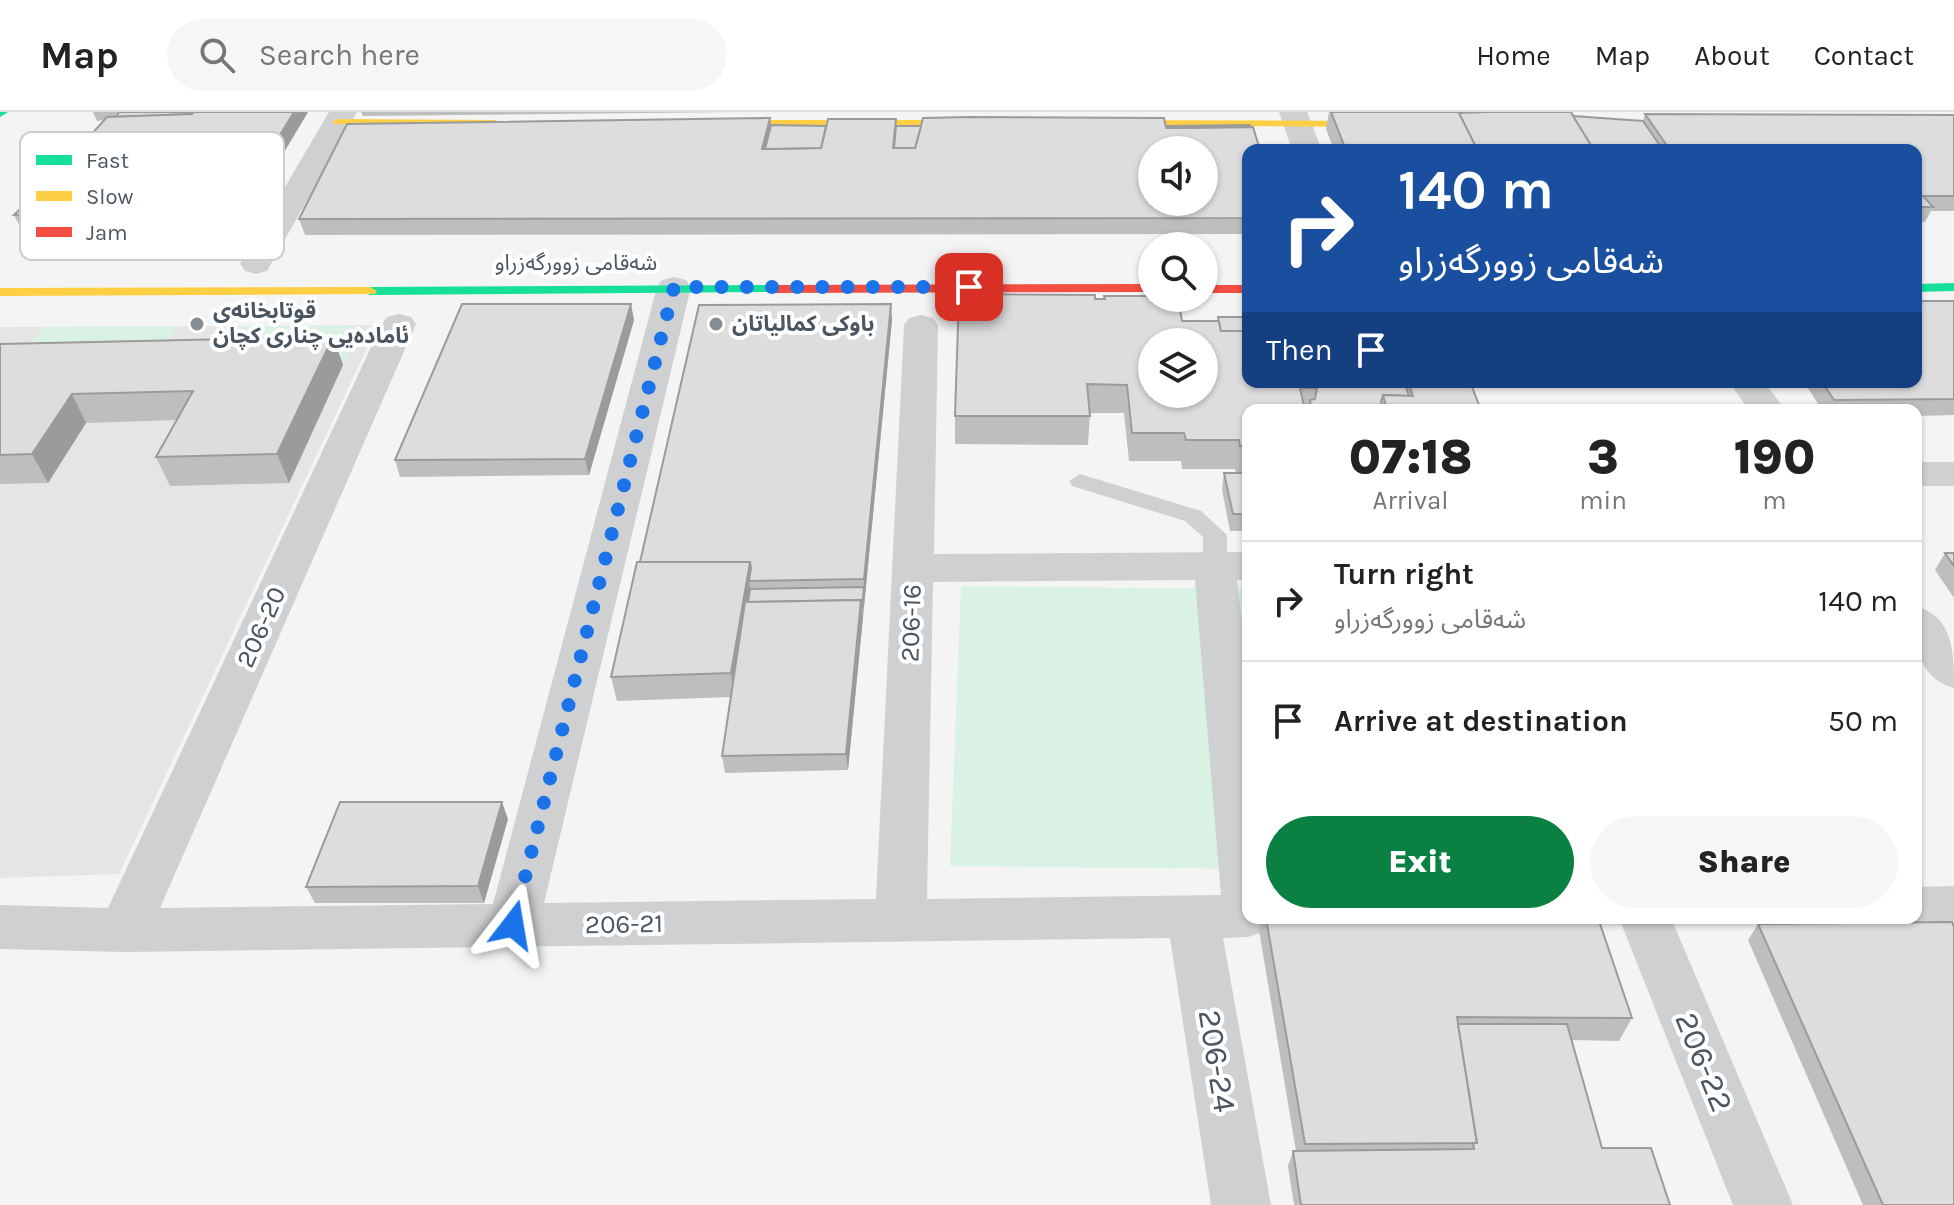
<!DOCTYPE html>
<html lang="en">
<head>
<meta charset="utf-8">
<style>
  :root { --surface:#fff; --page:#f6f6f6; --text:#222; --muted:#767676; --line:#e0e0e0; --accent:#0b8043 }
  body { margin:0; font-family:Karla,"Noto Sans Arabic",sans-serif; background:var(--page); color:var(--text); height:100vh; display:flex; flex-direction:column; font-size:30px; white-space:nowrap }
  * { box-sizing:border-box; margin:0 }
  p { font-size:26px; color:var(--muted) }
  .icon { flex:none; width:44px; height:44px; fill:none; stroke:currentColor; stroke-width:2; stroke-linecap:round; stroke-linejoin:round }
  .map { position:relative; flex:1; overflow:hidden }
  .side { position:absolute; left:1242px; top:292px; width:680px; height:520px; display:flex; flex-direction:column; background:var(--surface); border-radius:16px; box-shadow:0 2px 6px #0004 }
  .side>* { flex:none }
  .hud { position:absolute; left:1242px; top:32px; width:680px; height:244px; border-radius:16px; box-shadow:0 2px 6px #0004; background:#1a4fa0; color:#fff; overflow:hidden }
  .controls { position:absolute; left:1138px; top:24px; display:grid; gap:16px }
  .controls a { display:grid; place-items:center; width:80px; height:80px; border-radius:50%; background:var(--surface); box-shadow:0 2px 6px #0004; font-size:40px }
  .pin { position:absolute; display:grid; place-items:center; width:68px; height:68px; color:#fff; margin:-34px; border-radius:16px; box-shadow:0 4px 12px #0006 }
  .me { position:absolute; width:88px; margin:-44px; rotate:14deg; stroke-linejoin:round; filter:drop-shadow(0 0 6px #0008) }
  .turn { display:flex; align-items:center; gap:28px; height:168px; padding:0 24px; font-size:36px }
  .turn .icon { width:104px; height:104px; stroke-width:2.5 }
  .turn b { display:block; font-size:56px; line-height:68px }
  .then { display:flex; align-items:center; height:76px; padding:0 24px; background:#0003; gap:16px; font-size:30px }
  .eta { display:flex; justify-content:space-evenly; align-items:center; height:136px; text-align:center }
  .eta b { font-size:48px; font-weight:800; line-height:56px }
  .action { display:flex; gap:16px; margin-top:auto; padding:16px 24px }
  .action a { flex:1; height:92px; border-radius:48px; background:var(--accent); color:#fff; font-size:32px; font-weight:800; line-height:92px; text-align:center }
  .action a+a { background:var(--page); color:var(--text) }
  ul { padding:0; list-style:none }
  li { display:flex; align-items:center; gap:24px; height:120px; padding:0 24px; border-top:2px solid var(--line) }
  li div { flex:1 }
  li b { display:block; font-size:30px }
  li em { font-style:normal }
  header { display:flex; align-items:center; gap:48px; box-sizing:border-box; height:112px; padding:0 40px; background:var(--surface); border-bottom:2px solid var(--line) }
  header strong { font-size:38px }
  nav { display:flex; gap:44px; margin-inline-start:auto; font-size:28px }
  .search { width:560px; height:72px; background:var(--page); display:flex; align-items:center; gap:20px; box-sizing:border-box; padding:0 28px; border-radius:44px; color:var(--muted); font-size:30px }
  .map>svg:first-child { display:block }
  .education { fill:#e6e5e6 }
  .green { fill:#d9f2e3 }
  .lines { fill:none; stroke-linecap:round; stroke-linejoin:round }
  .lane { fill:#ced0d2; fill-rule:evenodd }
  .street { fill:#ced0d2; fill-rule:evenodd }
  .fast { fill:#16e098; fill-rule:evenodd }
  .slow { fill:#ffcf43; fill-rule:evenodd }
  .jam { fill:#f24e42; fill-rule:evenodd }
  .wall { fill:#bebebf }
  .shaded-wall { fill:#9b9b9b }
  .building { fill:#ddddde; stroke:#9b9b9b; stroke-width:2; fill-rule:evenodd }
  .route { stroke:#1a73e8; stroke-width:14; stroke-dasharray:0 25.2 }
  .poi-dot { fill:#868d94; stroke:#fff; stroke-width:3 }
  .labels { text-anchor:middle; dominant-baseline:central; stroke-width:8; stroke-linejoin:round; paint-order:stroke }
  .far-street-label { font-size:22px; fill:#4a5661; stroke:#fff }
  .far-poi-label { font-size:22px; font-weight:bold; fill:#4a5661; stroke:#fff; text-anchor:start }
  .street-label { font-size:26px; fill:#4a5661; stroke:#fff }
  .near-street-label { font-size:32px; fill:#4a5661; stroke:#fff }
  .key { fill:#fff; stroke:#c9ccd0; stroke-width:2 }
  .key-label { font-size:22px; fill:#4a5661 }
</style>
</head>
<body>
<header>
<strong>Map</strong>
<div class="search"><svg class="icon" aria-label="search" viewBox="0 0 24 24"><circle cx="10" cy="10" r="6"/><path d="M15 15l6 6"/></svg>Search here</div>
<nav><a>Home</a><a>Map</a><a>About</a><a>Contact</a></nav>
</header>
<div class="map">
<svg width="1954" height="1093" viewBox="0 0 1954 1093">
  <rect width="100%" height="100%" fill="#f4f4f4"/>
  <polygon class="education" points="378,213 119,762 0,766 0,215"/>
  <g class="green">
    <polygon points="178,214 148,257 11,260 44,215"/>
    <polygon points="227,214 358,214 343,253 200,256"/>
    <polygon points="961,474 1248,477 1248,757 950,754"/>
  </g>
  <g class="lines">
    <polygon class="lane" points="1080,362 1201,399 1227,423 1227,454 1224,460 1206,460 1203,454 1203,425 1185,409 1072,374 1069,369"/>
    <g class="street">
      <polygon points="329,0 357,0 267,159 256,162 245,159 240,152"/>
      <polygon points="1279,0 1307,0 1322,38 1292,38"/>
      <path d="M674 165 686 168 691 175 544 791 876 787 904 213 909 206 921 203 933 206 938 213 934 442 1248 440V468H1237L1248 565V806H1273L1266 819 1248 825 1223 826 1271 1093H1211L1170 826 124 840 0 837V793L108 796 382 212 387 205 399 202 411 205 416 212 160 796 493 792 657 175 662 168ZM1195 468 1221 783 927 787 933 470Z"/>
      <polygon points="1729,270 1765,270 1785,298 1749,298"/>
      <rect x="1916" y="350" width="38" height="24"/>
      <path d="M1916 494C1954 506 1954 540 1954 576 1914 564 1916 529 1916 494Z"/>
      <polygon points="1954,774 1954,816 1916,817 1898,811 1895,806 1916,806 1916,775"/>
      <polygon points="1619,806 1671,806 1793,1093 1733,1093"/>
    </g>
    <g class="fast">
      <polygon points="0,0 8,0 0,5"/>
      <polygon points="1954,171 1954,179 1916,180 1916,172"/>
      <polygon points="772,173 777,174 777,180 370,183 363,179 370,175"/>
    </g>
    <g class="slow">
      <polygon points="338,7 495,8 501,11 495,14 334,12 332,10"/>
      <polygon points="712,8 979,8 985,11 979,14 708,13 708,9"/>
      <polygon points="1104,8 1387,9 1393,12 1387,15 1100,13 1098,11"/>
      <polygon points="370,175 377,179 375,182 0,184 0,176"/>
    </g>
    <g class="jam">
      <polygon points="1152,172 1152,180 772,181 765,177 772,173"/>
      <rect x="1204" y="173" width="44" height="8"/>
    </g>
  </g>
  <g class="wall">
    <polygon points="93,0 308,0 241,112 22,118 14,103 62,56 58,48 89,25 104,8 97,9"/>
    <polygon points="361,0 733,0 363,4"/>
    <polygon points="1329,0 1459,0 1459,1 1573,4 1643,9 1645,2 1954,3 1954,99 1931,99 1925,110 1916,110 1916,38 1334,38 1326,17"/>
    <polygon points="770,6 771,13 896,14 1166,14 1248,38 1248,122 305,123 299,107"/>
    <polygon points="1104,184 1182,209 1218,209 1247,205 1248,196 1248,270 1470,270 1481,298 1248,298 1248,419 1230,419 1222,378 1224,361 1236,361 1235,357 1182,357 1181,349 1129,349 1124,301 1090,301 1088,333 955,332 955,304 1095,187 1104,187"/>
    <polygon points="1954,189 1954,303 1916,304 1916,298 1822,298 1804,270 1916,270"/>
    <polygon points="634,208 589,363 400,365 395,348"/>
    <polygon points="892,208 848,658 725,661 722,644 731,585 617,589 611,565"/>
    <polygon points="333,225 343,253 289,371 170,374 156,345 177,308 86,311 48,371 0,372 0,232"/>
    <polygon points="1945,441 1954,441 1954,486 1935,458"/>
    <polygon points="508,707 484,791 315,791 306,775"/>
    <polygon points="1262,806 1598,806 1632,906 1619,929 1571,928 1602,1036 1670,1093 1294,1093 1288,1054 1293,1039 1296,1039 1259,818"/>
    <polygon points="1758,812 1954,1093 1863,1093 1748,828"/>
  </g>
  <g class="shaded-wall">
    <polygon points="294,0 308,0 241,112 235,97"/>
    <polygon points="770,6 772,20 766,44 762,37"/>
    <polygon points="631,192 634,208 589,363 585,347"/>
    <polygon points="891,192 892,208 863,505 864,467"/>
    <polygon points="333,225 343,253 289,371 277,342"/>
    <polygon points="72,282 86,311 48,371 32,342"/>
    <polygon points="750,450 752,469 749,469 751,484 734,585 731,561"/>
    <polygon points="861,488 863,505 848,658 846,642"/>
    <polygon points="502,690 508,707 484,791 478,774"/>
  </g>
  <g class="building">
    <polygon points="119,0 194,0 192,2 116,5"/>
    <polygon points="194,0 294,0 235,97 14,103 70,49 58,48 81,26 89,25 107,5 192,2"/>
    <polygon points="1331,0 1459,0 1477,37 1573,36 1574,38 1346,38"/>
    <polygon points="1487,0 1571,0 1594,38 1574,38 1573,36 1477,37 1459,1"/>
    <polygon points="1645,2 1954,3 1954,84 1923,84 1933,95 1916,95 1916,38 1670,38"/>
    <polygon points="1573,4 1643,9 1663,38 1594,38"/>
    <path d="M970 5 1164 6 1166 16 1253 15 1260 38H1248V106L299 107 347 12 770 6 762 37 821 36 828 7H896L893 36H915L923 6ZM1152 38H1204V90H1152Z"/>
    <polygon points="771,13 826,14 821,36 765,37"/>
    <polygon points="1250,13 1250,15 1166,16 1166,14"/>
    <polygon points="896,14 921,14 915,36 894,36"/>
    <path d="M959 182 1095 183V187H1105L1104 184H1152V186H1178L1182 209H1219L1221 219H1248V270H1315L1317 276H1300L1305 298H1248V334H1240L1239 328H1186L1184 321H1132L1127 273 1087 272 1090 304H955ZM1152 230H1204V282H1152Z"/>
    <polygon points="1916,189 1954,189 1954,287 1834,288 1822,270 1916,270"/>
    <polygon points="462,192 631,192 585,347 395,348"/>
    <polygon points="891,192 864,467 749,469 751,456 750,450 640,450 699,193"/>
    <polygon points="1218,205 1248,205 1248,219 1221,219"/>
    <polygon points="333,225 277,342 156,345 193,279 72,282 32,342 0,343 0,232"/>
    <polygon points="1315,270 1404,270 1409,284 1383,283 1381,290 1384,298 1311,298 1310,288 1315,287 1317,276"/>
    <polygon points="1408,270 1470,270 1481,298 1387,298 1383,283 1413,284"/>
    <polygon points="1224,361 1248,361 1248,402 1233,402"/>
    <polygon points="1945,441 1954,441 1954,454"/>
    <polygon points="637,450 750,450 731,561 611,565"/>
    <polygon points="864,475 862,496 861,488 748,490 750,477"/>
    <polygon points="861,488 846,642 722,644 745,490"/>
    <polygon points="340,690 502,690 478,774 306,775"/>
    <polygon points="1266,806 1598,806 1632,906 1457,905 1477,1031 1305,1032"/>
    <polygon points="1952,810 1954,815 1954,1093 1883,1093 1758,812"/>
    <polygon points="1458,912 1567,912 1602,1036 1651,1036 1670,1093 1301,1093 1293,1039 1474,1037 1473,1031 1477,1031"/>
  </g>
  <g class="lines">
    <polyline class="route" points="513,813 674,175 969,175"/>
  </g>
  <g class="poi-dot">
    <circle cx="197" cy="212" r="8"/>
    <circle cx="716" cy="212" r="8"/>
  </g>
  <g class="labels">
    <g class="far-street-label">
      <text x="576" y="151">شەقامی زوورگەزراو</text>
    </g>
    <g class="far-poi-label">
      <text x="213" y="199">قوتابخانەی<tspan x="213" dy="25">ئامادەیی چناری کچان</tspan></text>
      <text x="732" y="212">باوکی کمالیاتان</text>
    </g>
    <g class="street-label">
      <text transform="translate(911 511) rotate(-88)">206-16</text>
      <text transform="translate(261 515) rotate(-66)">206-20</text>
      <text transform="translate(624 812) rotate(-1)">206-21</text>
    </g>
    <g class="near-street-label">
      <text transform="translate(1217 949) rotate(81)">206-24</text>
      <text transform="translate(1704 950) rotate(68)">206-22</text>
    </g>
  </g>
  <rect x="20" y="20" width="264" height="128" rx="12" class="key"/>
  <rect x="36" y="43" width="36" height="10" fill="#16e098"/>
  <rect x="36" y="79" width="36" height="10" fill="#ffcf43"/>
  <rect x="36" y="115" width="36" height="10" fill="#f24e42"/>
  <g class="key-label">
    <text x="86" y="56">Fast</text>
    <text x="86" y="92">Slow</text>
    <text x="86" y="128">Jam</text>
  </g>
</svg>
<div class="controls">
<a><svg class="icon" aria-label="sound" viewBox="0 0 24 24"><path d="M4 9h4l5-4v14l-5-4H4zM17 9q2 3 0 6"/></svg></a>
<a><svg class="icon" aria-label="search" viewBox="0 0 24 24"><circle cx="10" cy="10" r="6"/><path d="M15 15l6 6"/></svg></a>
<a><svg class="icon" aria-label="layers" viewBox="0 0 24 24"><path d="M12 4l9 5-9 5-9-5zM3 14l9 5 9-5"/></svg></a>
</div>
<div class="pin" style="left:969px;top:175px;background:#d93025"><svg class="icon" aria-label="arrive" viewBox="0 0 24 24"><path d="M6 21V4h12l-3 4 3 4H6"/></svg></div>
<svg class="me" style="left:513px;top:813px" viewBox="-20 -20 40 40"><path d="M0-17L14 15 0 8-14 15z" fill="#1a73e8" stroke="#fff" stroke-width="4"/></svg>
<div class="hud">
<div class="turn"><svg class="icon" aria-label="right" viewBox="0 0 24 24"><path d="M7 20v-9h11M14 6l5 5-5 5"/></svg><div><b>140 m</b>شەقامی زوورگەزراو</div></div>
<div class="then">Then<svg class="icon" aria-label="arrive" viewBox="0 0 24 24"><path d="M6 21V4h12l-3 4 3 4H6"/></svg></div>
</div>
<section class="side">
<div class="eta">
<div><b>07:18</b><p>Arrival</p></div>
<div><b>3</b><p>min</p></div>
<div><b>190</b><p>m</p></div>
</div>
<ul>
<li><svg class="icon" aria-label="right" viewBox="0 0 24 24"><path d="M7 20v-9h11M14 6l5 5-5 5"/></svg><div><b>Turn right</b><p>شەقامی زوورگەزراو</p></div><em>140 m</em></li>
<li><svg class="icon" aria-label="arrive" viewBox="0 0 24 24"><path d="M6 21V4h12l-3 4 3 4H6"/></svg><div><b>Arrive at destination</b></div><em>50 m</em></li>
</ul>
<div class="action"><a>Exit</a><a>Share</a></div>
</section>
</div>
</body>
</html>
